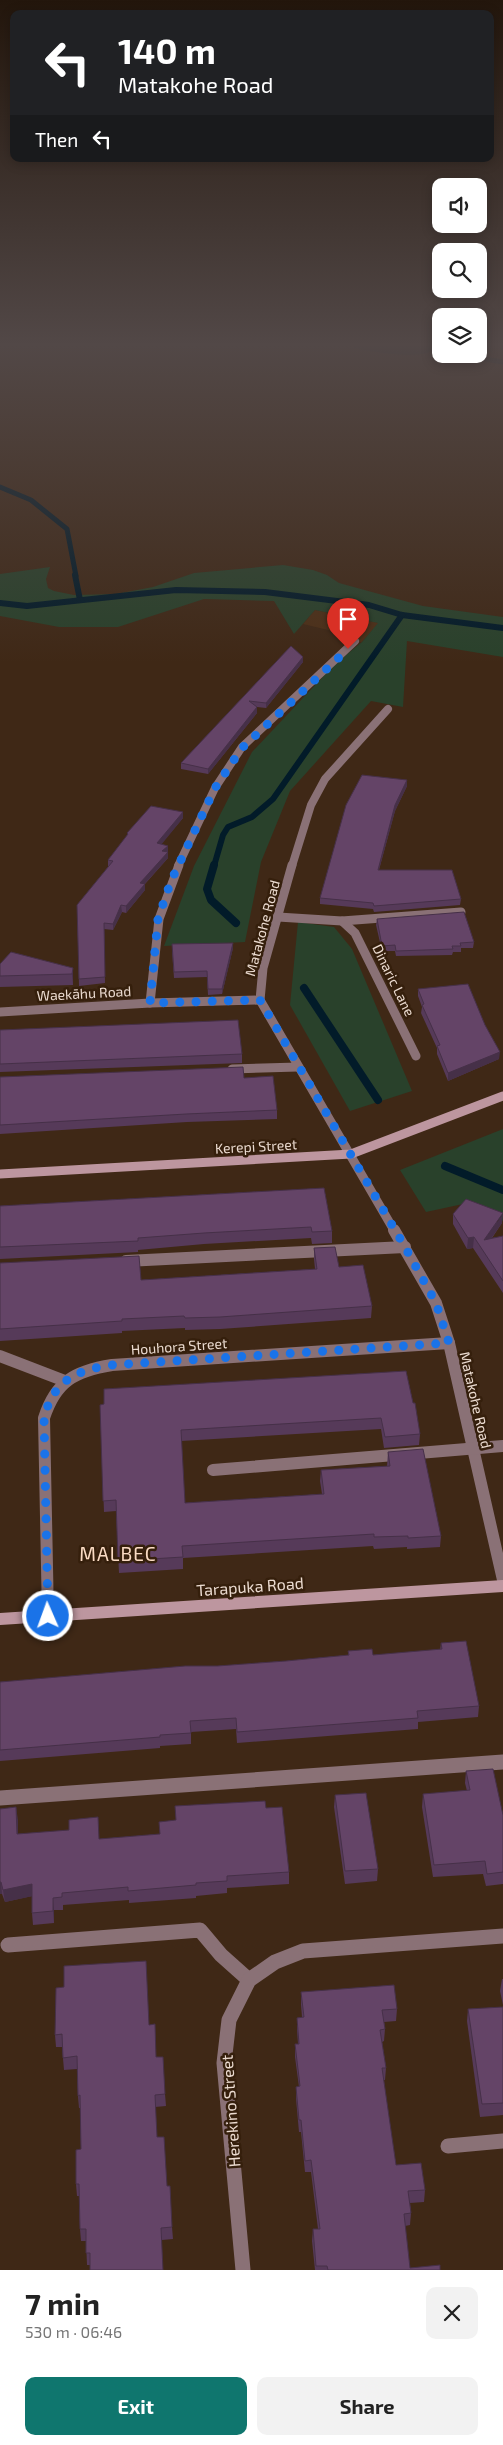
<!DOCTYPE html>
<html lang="en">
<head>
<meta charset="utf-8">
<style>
  :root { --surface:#fff; --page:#f2f2f2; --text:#222; --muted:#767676; --accent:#0f766e }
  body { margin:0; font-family:"Exo 2",sans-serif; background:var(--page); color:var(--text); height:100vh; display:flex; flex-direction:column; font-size:19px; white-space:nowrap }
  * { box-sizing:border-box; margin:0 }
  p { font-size:16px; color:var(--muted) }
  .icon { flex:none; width:28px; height:28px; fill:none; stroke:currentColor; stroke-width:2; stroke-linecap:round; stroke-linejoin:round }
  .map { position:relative; height:2270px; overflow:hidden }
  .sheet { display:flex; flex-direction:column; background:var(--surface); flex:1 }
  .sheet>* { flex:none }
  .guide { position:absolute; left:10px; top:10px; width:484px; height:152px; border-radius:10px; box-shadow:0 2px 12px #0003; background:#202124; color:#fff; overflow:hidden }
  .fabs { position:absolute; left:432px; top:178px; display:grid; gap:10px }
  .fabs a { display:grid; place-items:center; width:55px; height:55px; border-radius:10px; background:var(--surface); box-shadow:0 2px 12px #0003; font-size:25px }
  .pin { position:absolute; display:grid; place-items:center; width:42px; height:42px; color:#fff; margin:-51px -21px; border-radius:50% 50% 50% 0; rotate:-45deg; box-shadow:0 0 5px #0007 }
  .pin .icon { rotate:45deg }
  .me { position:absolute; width:55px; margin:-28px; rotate:358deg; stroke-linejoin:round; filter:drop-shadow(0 0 4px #0008) }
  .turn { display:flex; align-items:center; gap:18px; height:105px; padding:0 25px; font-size:22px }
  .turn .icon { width:65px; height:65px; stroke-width:2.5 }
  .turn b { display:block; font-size:35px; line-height:42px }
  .then { display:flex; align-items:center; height:48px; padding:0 25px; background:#0003; gap:10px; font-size:19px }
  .round { display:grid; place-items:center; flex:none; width:52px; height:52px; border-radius:10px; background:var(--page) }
  .headline { display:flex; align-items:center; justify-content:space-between; height:85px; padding:0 25px }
  h1 { font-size:30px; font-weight:700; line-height:38px }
  .primary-button { display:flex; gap:10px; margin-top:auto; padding:10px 25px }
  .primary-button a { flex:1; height:58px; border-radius:10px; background:var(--accent); color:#fff; font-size:20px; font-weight:700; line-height:58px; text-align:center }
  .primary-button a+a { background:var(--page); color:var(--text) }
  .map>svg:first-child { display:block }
  .built { fill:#4c2f17 }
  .green { fill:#29412b }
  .water { fill:#021b29 }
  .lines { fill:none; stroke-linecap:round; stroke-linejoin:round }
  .stream-far2 { stroke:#021b29; stroke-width:5 }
  .stream-far1 { stroke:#021b29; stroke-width:6 }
  .stream { stroke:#021b29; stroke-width:8 }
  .street-far3 { stroke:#8a7176; stroke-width:8 }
  .street-far2 { stroke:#8a7176; stroke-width:9 }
  .street-far1 { stroke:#8a7176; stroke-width:12 }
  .street { stroke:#8a7176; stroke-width:15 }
  .secondary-far1 { stroke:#bd969f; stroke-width:9 }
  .secondary { stroke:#bd969f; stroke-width:12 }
  .wall { fill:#563a59 }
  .shaded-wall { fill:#463048 }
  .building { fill:#644467; stroke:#463048 }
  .route { stroke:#1a73e8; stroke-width:9; stroke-dasharray:0 16.2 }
  .labels { text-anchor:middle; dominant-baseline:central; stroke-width:5; stroke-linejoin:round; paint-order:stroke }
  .street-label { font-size:14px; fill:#ebdbd0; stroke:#351f0c }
  .near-street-label { font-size:16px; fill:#ebdbd0; stroke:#351f0c }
  .near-quarter-label { font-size:19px; letter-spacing:1px; fill:#fadbc4; stroke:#351f0c }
</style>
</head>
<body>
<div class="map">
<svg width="503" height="2270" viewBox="0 0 503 2270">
  <rect width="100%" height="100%" fill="#3f2816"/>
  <polygon class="built" points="315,610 379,623 362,642 349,640 349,635 303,624"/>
  <g class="green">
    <polygon points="283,565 313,570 327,575 339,583 423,606 503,617 503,657 407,641 403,707 371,701 290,791 261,862 245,942 164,946 194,866 252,752 335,664 362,642 378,623 315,610 294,634 274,601 204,599 118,627 59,627 0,616 0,574 50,567 46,579 48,588 54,591 74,595 116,594 153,587 194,573"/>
    <polygon points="298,922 334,927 352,949 412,1091 350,1111 290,1005"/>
    <polygon points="503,1129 503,1221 463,1204 426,1212 400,1170"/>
  </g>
  <path class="water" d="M353 345H439L440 346C427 362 373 352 354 348Z"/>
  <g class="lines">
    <g class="stream-far2">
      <polyline points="456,354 503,362"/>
      <polyline points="0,487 31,500 67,529 76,576"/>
    </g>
    <g class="stream-far1">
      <polyline points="75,575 80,600"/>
      <polyline points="0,603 27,606 176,590 265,592 369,605 402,615 503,628"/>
      <polyline points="214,866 223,835 228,827 252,817 273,799 402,615"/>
    </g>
    <g class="stream">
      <polyline points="214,865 207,889 211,900 236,923"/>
      <polyline points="304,988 378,1100"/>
      <polyline points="445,1166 503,1190"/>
    </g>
    <g class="street-far3">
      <polyline points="178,866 215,788 242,747 355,641"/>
      <polyline points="292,866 311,805 325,779 388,709"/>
    </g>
    <g class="street-far2">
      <polyline points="292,865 263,968 260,1000 395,1232"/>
      <polyline points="278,917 342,921 461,912"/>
      <polyline points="342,921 355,933 416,1056"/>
      <polyline points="150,1003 159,919 179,865"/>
      <polyline points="0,1012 150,1003 260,1000"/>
      <polyline points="232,1069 298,1067"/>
    </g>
    <g class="street-far1">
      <polyline points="394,1230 436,1303 449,1343 503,1580"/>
      <polyline points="126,1261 405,1247"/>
      <polyline points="0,1356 65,1381"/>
      <polyline points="213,1470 503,1446"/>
      <path d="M48 1616 44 1418C56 1381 75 1371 112 1365L449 1343"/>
    </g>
    <g class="street">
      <polyline points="0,1798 503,1762"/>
      <polyline points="8,1945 200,1930 221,1955 249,1980"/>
      <polyline points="448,2146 503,2141"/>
      <polyline points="243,2270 224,2063 229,2020 249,1980 275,1962 303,1951 503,1936"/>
    </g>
    <polyline class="secondary-far1" points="0,1174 351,1154 503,1096"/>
    <polyline class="secondary" points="0,1619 503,1586"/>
  </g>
  <g class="wall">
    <polygon points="291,646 303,657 303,662 266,708 257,707 257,713 208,774 181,769 181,763"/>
    <polygon points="407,780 407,786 395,811 379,870 461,899 460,905 374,912 373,909 320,904 320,898"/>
    <polygon points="183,812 183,818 161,844 168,846 168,858 145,884 145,890 126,913 122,912 113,930 104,929 105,983 79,986 77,905 109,866 108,866 108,860 127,836 127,833"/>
    <polygon points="377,919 474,942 473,948 461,948 461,952 453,952 452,955 396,956 395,951 382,951 376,925"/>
    <polygon points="233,948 222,994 208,995 207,977 174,978 172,950"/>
    <polygon points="0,964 73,968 73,985 0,987"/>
    <polygon points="418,989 499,1059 448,1081 437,1054 437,1048 421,1013 422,1007 418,996"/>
    <polygon points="0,1030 242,1054 242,1063 0,1072"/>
    <polygon points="0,1077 244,1078 277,1110 277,1119 187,1122 0,1134"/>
    <polygon points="324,1188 332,1231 332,1243 312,1244 311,1238 204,1244 138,1250 138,1252 0,1259 0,1206"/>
    <polygon points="453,1214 502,1223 492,1238 503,1236 503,1293 473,1248 467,1249 453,1224"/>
    <polygon points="314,1248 339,1267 372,1306 371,1318 220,1329 185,1330 185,1328 122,1331 122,1333 0,1341 0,1263 141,1280 315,1269 314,1259"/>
    <polygon points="406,1371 420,1434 419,1445 384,1448 381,1429 181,1441 185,1503 322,1494 320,1481 321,1470 387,1466 388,1452 441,1536 440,1547 407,1549 407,1547 374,1549 373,1546 183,1558 183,1569 119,1573 116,1511 104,1512 100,1405"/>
    <polygon points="441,1643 479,1706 478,1717 418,1722 418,1729 237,1743 236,1729 191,1732 191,1744 160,1746 160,1748 0,1761 0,1682 286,1661 348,1655 348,1651 373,1655 440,1650"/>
    <polygon points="466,1771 503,1815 503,1884 486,1886 483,1874 433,1877 422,1807 423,1794 467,1791 465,1783"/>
    <polygon points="335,1795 378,1869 377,1881 345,1884 334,1807"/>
    <polygon points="16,1807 18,1834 100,1839 160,1834 175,1820 266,1808 289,1872 289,1884 227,1888 227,1893 196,1896 196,1898 129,1903 129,1900 63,1905 63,1910 54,1910 54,1923 33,1925 32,1913 32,1896 5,1902 2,1894 0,1894 0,1809"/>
    <polygon points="502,1979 503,1979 503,2005 500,1991"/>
    <polygon points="301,1992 397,2009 396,2021 384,2022 385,2029 384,2041 382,2042 386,2068 385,2080 383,2080 396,2165 425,2190 424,2202 410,2203 411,2213 410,2225 405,2226 410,2268 440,2270 315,2270 312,2241 313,2229 318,2229 311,2172 305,2172 301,2132 299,2132 296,2099 296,2087 299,2087 295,2057 295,2044 298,2044 297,2030 297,2018 302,2017 301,2005"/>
    <polygon points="503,2007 503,2115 480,2117 467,2021 468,2009"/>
    <polygon points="149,2025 156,2057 165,2094 166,2106 155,2107 157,2137 167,2186 172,2227 173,2239 162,2240 90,2265 87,2265 86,2241 81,2241 80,2229 79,2196 77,2196 76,2184 81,2149 80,2108 79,2108 78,2096 77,2069 64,2070 62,2047 56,2047 55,2035"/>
  </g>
  <g class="shaded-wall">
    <polygon points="303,657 303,662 266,708 266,703"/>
    <polygon points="257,707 257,713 208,774 208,769"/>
    <polygon points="407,780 407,786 395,811 377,876 378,870 395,805"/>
    <polygon points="183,812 183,818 157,850 157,843"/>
    <polygon points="168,846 168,852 162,851"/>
    <polygon points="168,852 168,858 140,889 140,883"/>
    <polygon points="145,884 145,890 126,913 126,906"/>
    <polygon points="121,905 122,912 113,930 113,924"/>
    <polygon points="233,943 233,948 222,994 222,989"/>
    <polygon points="73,968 73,985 72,974"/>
    <polygon points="500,1052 499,1059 448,1081 448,1073"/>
    <polygon points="503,1214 502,1223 483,1250 484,1240"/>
    <polygon points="474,1237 473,1248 467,1249 468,1238"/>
    <polygon points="16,1807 18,1820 18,1846 17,1834"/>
    <polygon points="0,1882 1,1882 2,1894 0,1894"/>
    <polygon points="32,1884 33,1896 5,1902 3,1890"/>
    <polygon points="53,1898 54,1910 54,1923 53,1911"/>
  </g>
  <g class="building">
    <polygon points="291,646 303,657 266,703 249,701 257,707 208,769 181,763"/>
    <polygon points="362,775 407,780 395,805 378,870 452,870 461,899 374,906 373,903 320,898 346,805"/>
    <polygon points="151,806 183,812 157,843 168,846 162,851 168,852 140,883 145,884 126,906 121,905 113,924 104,923 105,977 79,979 77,905 113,861 108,860 128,834 127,833"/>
    <polygon points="464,912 474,942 460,943 461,946 452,946 453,949 396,951 395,945 382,946 377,919"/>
    <polygon points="233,943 222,989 208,989 207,971 174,972 172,944"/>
    <polygon points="11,952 73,968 72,974 0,976 0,964"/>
    <polygon points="468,984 485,1025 500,1052 448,1073 437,1046 440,1045 422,1005 424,1004 418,989"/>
    <polygon points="238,1020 242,1054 0,1064 0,1030"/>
    <polygon points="243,1067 244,1078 273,1076 277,1110 186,1114 0,1125 0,1077"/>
    <polygon points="324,1188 332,1231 312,1232 311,1227 204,1233 138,1238 138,1241 0,1247 0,1206"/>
    <polygon points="466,1199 503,1213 484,1240 503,1236 503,1281 474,1237 468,1238 453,1214"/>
    <polygon points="335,1247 339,1267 363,1265 372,1306 220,1317 185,1318 184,1316 122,1319 122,1321 0,1329 0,1263 139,1256 141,1280 317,1269 314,1248"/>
    <polygon points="406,1371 413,1403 415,1403 420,1434 385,1437 381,1418 181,1430 185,1503 324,1494 321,1470 390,1466 388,1452 423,1449 441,1536 408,1538 408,1536 374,1537 374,1534 182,1546 183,1557 118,1561 116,1500 103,1501 100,1405 104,1404 104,1389"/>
    <polygon points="466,1641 479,1706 417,1711 418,1718 237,1732 236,1718 190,1721 191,1733 160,1735 160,1737 0,1750 0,1682 185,1666 217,1666 286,1661 349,1655 348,1651 372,1649 373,1655 442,1649 441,1643"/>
    <polygon points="493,1769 503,1815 503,1872 487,1874 485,1861 434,1865 423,1794 470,1790 466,1771"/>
    <polygon points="366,1793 378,1869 345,1871 335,1795"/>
    <polygon points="265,1801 266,1808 282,1807 289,1872 227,1876 227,1881 196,1883 196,1885 128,1891 128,1887 62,1893 62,1897 53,1898 53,1911 32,1913 32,1884 3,1890 1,1882 0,1882 0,1809 16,1807 17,1834 69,1830 69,1820 98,1817 99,1839 160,1834 159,1822 176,1820 175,1806"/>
    <polygon points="146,1961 149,2025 155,2024 156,2057 163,2057 165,2094 155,2095 157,2137 164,2137 167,2186 170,2186 172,2227 161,2228 163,2270 90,2270 90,2253 86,2253 86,2229 80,2229 79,2184 76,2184 76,2150 81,2149 80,2095 78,2096 77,2056 63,2058 62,2034 55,2035 56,1988 64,1987 64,1966"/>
    <polygon points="394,1985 397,2009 382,2010 385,2029 380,2030 386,2068 382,2068 396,2165 421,2163 425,2190 408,2191 411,2213 404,2214 410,2268 440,2265 440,2270 328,2270 327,2266 316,2266 313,2229 320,2229 311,2160 305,2161 301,2120 299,2120 296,2087 300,2086 295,2044 299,2044 297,2018 304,2017 301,1992"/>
    <polygon points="503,2007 503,2103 482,2104 468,2009"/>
  </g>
  <linearGradient id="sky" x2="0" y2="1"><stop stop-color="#23160c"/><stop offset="0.52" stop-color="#524847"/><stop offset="1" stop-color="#524847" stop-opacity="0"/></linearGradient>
  <rect width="503" height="663" fill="url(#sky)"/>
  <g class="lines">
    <path class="route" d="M48 1616 44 1418C53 1381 76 1370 112 1365L449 1343 436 1303 405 1247 260 1000 150 1003 158 919 171 881 215 788 242 748 348 649"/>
  </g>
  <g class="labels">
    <g class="street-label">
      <text transform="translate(262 928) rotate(-75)">Matakohe Road</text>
      <text transform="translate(394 980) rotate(64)">Dinaric Lane</text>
      <text transform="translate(84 993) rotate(-3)">Waekāhu Road</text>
      <text transform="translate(256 1146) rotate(-3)">Kerepi Street</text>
      <text transform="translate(179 1346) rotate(-4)">Houhora Street</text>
      <text transform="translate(476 1400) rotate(77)">Matakohe Road</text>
    </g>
    <g class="near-street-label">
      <text transform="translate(250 1586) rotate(-4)">Tarapuka Road</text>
      <text transform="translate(230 2111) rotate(-94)">Herekino Street</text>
    </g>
    <g class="near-quarter-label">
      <text x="118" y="1553">MALBEC</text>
    </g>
  </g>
</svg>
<div class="fabs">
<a><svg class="icon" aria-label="sound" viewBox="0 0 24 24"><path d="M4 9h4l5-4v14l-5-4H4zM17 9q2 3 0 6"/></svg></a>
<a><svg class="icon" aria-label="search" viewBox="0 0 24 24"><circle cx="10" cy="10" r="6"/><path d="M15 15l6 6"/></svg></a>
<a><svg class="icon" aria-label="layers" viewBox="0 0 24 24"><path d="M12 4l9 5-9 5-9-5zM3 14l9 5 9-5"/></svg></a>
</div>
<div class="pin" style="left:348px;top:649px;background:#d93025"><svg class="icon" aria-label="arrive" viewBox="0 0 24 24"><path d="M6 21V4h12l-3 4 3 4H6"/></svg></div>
<svg class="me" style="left:48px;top:1616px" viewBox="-20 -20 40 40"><circle r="17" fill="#1a73e8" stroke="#fff" stroke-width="3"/><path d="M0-11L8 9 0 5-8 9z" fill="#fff"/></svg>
<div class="guide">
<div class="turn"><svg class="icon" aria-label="left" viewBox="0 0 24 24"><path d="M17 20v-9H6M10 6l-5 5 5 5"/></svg><div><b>140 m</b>Matakohe Road</div></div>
<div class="then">Then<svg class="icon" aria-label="left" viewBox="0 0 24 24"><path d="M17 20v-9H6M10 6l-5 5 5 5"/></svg></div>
</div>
</div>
<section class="sheet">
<div class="headline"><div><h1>7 min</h1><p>530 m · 06:46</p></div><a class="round"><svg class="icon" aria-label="close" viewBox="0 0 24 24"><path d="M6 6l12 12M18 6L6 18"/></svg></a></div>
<div class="primary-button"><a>Exit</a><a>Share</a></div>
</section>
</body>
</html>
